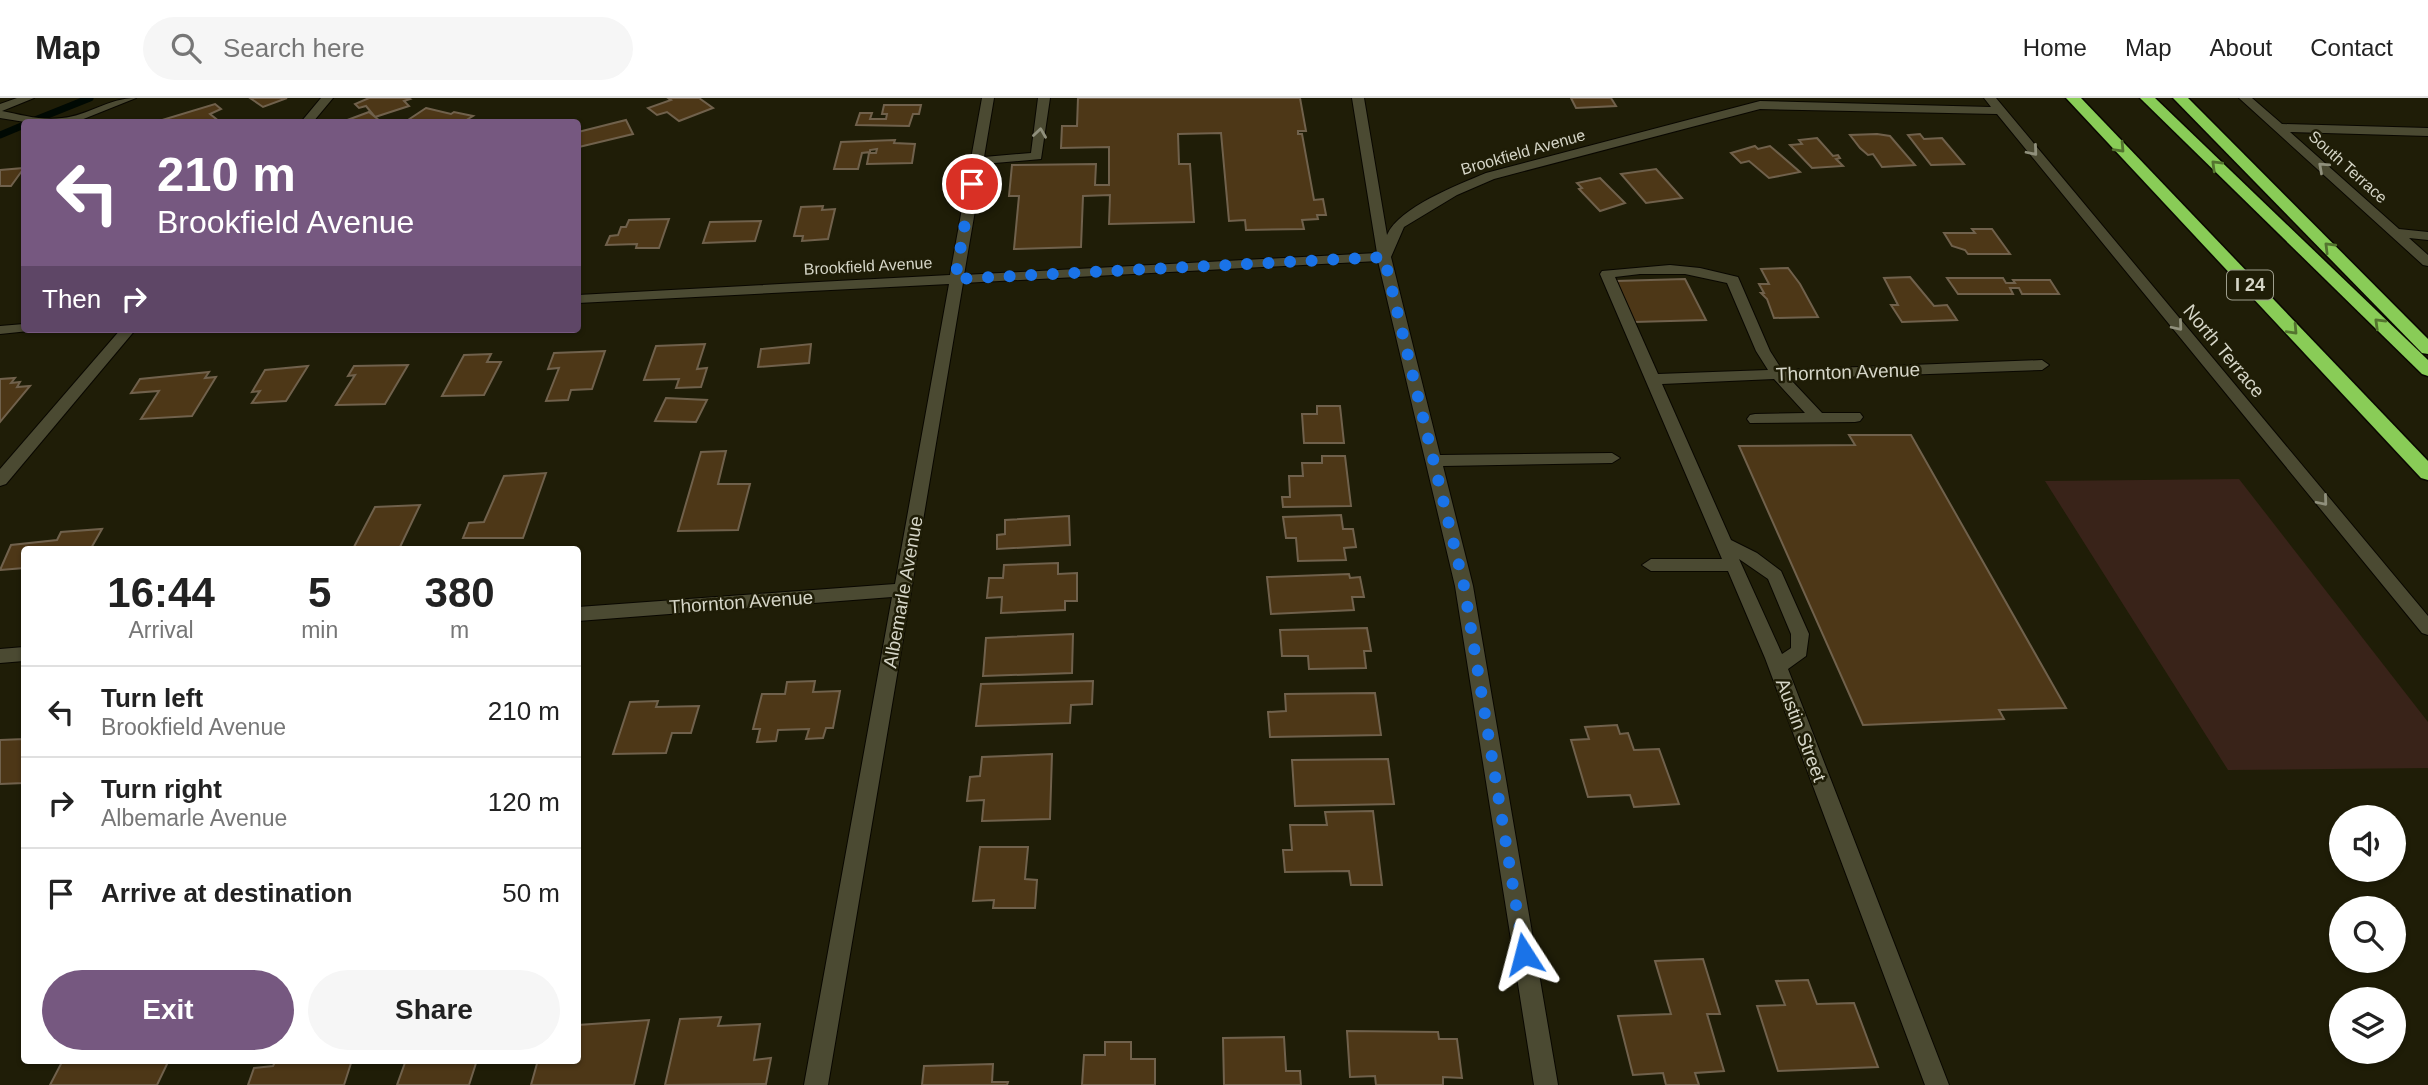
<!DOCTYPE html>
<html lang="en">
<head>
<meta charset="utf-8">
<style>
  :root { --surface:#fff; --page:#f6f6f6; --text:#222; --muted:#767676; --line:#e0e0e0; --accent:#765880 }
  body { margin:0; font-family:Arial,sans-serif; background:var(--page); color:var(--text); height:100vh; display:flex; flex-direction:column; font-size:26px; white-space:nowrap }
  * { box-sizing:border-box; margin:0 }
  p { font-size:23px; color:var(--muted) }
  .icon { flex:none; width:38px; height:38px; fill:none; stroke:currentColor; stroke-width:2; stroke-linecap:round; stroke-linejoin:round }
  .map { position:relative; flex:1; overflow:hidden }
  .drawer { position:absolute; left:21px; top:448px; width:560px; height:518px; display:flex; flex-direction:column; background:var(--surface); border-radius:7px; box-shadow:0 2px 5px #0004 }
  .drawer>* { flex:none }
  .banner { position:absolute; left:21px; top:21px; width:560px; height:214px; border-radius:7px; box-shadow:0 2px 5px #0004; background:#765880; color:#fff; overflow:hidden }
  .tools { position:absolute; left:2329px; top:707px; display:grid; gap:14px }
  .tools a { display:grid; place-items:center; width:77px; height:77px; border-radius:50%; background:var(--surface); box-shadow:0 2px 5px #0004; font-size:35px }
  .pin { position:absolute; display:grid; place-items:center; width:60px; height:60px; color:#fff; margin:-30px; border:4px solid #fff; border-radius:50%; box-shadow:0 2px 7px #0007 }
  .me { position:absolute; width:77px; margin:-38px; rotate:351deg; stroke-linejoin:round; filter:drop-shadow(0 0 5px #0008) }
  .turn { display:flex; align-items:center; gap:24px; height:147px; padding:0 21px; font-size:32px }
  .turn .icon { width:91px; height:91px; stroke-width:2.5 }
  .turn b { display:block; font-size:49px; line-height:60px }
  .then { display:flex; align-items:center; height:66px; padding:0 21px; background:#0003; gap:14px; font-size:26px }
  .eta { display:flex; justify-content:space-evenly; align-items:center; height:119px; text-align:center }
  .eta b { font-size:42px; font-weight:700; line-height:49px }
  .button { display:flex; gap:14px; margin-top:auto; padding:14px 21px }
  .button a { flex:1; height:80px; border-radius:42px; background:var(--accent); color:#fff; font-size:28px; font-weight:700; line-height:80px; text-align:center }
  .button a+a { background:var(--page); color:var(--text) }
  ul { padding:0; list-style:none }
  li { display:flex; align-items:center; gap:21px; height:91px; padding:0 21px; border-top:2px solid var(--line) }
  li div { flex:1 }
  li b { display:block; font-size:26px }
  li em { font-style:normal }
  header { display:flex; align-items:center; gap:42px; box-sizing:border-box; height:98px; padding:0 35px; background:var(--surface); border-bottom:2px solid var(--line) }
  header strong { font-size:33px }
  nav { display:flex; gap:38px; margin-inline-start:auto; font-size:24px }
  .search { width:490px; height:63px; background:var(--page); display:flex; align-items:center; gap:18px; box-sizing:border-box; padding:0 24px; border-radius:38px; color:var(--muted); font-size:26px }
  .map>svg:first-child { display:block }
  .green { fill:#392319 }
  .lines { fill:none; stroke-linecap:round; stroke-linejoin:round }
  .stream { stroke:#000903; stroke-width:7 }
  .building { fill:#4d3717; stroke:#70614c; stroke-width:2 }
  .minor-casing { stroke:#090700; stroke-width:2 }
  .highway-casing { stroke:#090700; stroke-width:3 }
  .minor { fill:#4b4a32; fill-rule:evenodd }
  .highway { fill:#89cc57; fill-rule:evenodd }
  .oneway { stroke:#90907c }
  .oneway2 { stroke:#54742f }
  .route { stroke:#1a73e8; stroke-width:12; stroke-dasharray:0 21.6 }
  .labels { text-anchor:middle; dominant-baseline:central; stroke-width:5; stroke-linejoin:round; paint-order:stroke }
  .far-street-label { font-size:16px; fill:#d5d5c7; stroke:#1f1d07 }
  .shield { fill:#1f1d07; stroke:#9e9e8d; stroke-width:2 }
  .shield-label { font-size:18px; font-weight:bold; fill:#d5d5c7 }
  .street-label { font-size:19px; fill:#d5d5c7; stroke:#1f1d07 }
</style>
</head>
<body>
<header>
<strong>Map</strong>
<div class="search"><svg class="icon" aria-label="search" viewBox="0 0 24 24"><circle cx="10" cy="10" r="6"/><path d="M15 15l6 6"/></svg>Search here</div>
<nav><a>Home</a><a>Map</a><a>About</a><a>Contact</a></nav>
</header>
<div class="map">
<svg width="2428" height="987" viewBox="0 0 2428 987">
  <rect width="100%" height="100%" fill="#1f1d07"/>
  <polygon class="green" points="2239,381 2428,624 2428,670 2228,672 2045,383"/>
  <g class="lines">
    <g class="stream">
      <polyline points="30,24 90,0"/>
      <polyline points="0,37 24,27"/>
    </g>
  </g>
  <g class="building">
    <polygon points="250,0 287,0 263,9"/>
    <polygon points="369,0 408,0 410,1 404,3 409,8 375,19 366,8 359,10 355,6"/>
    <polygon points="668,0 699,0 713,10 679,23 667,14 657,17 648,10 671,2"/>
    <polygon points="1078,0 1300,0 1306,33 1298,33 1298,36 1302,36 1314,102 1323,101 1326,117 1317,117 1318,121 1302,122 1304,131 1246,132 1245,122 1229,123 1221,35 1178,36 1179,66 1190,66 1194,124 1109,126 1110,97 1083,98 1081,149 1014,151 1019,98 1009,98 1012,67 1096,66 1095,87 1109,87 1109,49 1061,50 1062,28 1077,28"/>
    <polygon points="1571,0 1611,0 1616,8 1576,10"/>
    <polygon points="215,6 221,11 210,16 220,24 159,23"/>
    <polygon points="884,7 921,7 919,16 913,16 909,28 856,27 860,15 872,15 870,21 886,21 887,16 882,16"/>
    <polygon points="426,10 451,16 454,14 473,18 463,24 405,24"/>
    <polygon points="369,14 380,23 342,24"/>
    <polygon points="626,22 633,36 579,49 578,34"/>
    <polygon points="1877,36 1890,38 1915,67 1882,69 1873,56 1868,57 1860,50 1850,37"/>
    <polygon points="1920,36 1924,41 1942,40 1964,66 1931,67 1908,37"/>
    <polygon points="1817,40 1833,58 1838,57 1840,60 1836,61 1843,68 1812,70 1790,47 1802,46 1799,42"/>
    <polygon points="895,42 894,45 915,46 912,65 867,66 869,55 876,55 877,51 870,52 870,54 862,55 858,71 834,71 841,44"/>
    <polygon points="1755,48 1758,51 1770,48 1800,74 1769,80 1749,63 1741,65 1731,55"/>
    <polygon points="24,70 11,88 0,88 0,72"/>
    <polygon points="1656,71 1682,100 1646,105 1621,76"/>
    <polygon points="1600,80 1625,105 1600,113 1579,91 1582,90 1577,85"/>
    <polygon points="823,108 822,112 835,111 828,141 802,143 803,138 794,138 801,109"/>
    <polygon points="669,121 659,150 636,150 637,146 606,147 610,138 618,137 621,129 626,129 629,122"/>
    <polygon points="761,123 755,143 703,145 710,124"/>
    <polygon points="1972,131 1992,131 2010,156 1968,156 1965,152 1952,148 1944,135 1975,135"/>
    <polygon points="1788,170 1800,186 1818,219 1774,220 1767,201 1761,195 1764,195 1759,186 1769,186 1761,171"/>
    <polygon points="1910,179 1934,208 1947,207 1957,222 1902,224 1891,207 1898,207 1884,180"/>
    <polygon points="1947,180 2003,180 2006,185 2015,185 2013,182 2050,182 2059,196 2022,196 2019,190 2010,190 2013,196 1958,196"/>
    <polygon points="1685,181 1706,222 1634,224 1616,183"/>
    <polygon points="705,246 697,271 707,270 701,289 676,290 679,281 644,282 656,248"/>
    <polygon points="811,246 809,265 758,269 761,251"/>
    <polygon points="605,253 592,291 571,292 568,302 546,303 559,270 548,271 554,255"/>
    <polygon points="491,256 487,264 501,264 484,297 442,298 464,257"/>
    <polygon points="408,267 385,306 336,307 355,277 348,278 354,268"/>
    <polygon points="308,268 286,303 252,305 260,293 252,294 265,272"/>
    <polygon points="209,274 205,280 216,279 192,318 141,321 159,293 131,295 140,281"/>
    <polygon points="15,280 11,285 20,284 17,289 30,288 0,324 0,281"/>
    <polygon points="666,300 707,302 696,324 655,323"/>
    <polygon points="1317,308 1340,308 1344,345 1304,345 1302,316 1317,316"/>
    <polygon points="1849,337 1911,337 2066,610 1999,612 2004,621 1863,627 1739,348 1855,347"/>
    <polygon points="726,353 718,386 750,386 738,432 678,433 701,354"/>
    <polygon points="1322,358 1345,358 1351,408 1283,409 1282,399 1290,399 1289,378 1303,378 1302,365 1322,365"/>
    <polygon points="546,375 523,440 463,440 469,425 484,424 504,378"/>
    <polygon points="420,407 400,449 385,452 354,449 375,409"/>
    <polygon points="1341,417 1343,431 1353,431 1356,449 1344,450 1346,462 1298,463 1296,440 1286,440 1283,419"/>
    <polygon points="1069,418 1070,447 997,451 997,437 1005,436 1005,422"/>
    <polygon points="102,431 90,452 24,452 24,470 0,472 11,447 57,442 61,434"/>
    <polygon points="1058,465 1058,476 1077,475 1077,503 1065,503 1065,512 1001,515 1002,499 987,500 989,480 1003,480 1004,467"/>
    <polygon points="1349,476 1350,480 1360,479 1364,499 1352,499 1354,512 1271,516 1267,479"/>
    <polygon points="1367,530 1371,553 1364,553 1366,570 1309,571 1308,558 1282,558 1280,532"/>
    <polygon points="1073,536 1072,575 983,578 986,540"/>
    <polygon points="815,583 813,594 840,593 833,630 826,630 823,640 806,641 809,631 778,632 776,643 757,644 760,631 753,631 762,596 785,596 787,584"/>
    <polygon points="1093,583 1092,606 1071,607 1070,625 976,628 981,586"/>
    <polygon points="1375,595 1381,637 1270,639 1268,614 1286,613 1285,596"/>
    <polygon points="658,603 656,609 699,608 691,635 672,635 666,655 613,656 630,604"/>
    <polygon points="1617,627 1620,636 1628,635 1634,652 1659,651 1679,706 1634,709 1630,697 1588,699 1571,642 1589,641 1585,629"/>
    <polygon points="24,641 24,685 0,686 0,642"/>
    <polygon points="1052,656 1050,721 982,723 984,702 967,703 970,679 980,678 982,659"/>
    <polygon points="1388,661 1394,706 1295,708 1292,662"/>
    <polygon points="1373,713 1382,787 1351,787 1349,773 1285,774 1283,752 1292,752 1290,727 1327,727 1325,714"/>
    <polygon points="980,749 1028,749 1025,781 1037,782 1035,810 993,810 994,802 973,803"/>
    <polygon points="1703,861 1720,916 1707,916 1724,973 1695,975 1699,987 1666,987 1663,975 1633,977 1618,918 1671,916 1655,863"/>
    <polygon points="1808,882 1817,906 1854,905 1878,969 1778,973 1757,908 1785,907 1776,883"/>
    <polygon points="721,919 718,928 760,926 754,962 771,960 766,986 665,987 680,921"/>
    <polygon points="649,922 634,987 531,987 538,962 578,962 578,927"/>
    <polygon points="1347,933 1438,934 1439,941 1457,941 1462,980 1443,979 1443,987 1376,987 1375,978 1350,979"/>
    <polygon points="1284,939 1286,973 1300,973 1301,987 1224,987 1223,940"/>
    <polygon points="1105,944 1131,944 1131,961 1155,961 1155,987 1082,987 1084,957 1105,957"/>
    <polygon points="63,962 169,962 157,987 50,987"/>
    <polygon points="276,962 352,962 344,987 248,987 254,970 273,968"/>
    <polygon points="406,962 477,962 469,987 397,987"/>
    <polygon points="993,966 992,984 1008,984 1007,987 922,987 924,968"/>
  </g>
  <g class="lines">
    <g class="minor-casing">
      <g id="minor">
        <path d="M17 0H34L2 13C22 17 42 23 62 20 88 18 108 0 136 0L76 24H25L0 20V6Z"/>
        <polygon points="321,0 333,0 313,24 301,24"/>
        <path d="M982 0H994L984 59 1031 55 1038 0H1050L1041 61 983 66 964 177 1377 155 1352 0H1364L1387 137C1399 109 1458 87 1486 75L1760 3 1991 9 1984 0H1996L2428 518V537L2422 535 1997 16 1760 11 1494 81 1457 97 1404 129 1391 159 1440 357 1612 355 1620 360 1612 365 1443 368 1473 488 1558 987H1534L1455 488 1378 163 963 185 828 987H804L892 499 578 523V509L895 486 949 186 578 205V197L950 177Z"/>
        <polygon points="2239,0 2252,0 2282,26 2428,30 2428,38 2290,34 2399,131 2428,134 2428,142 2409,140 2428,157 2428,168 2423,167"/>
        <path d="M1670 167 1700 170 1738 179 1770 253 1782 272 2042 262 2049 267 2042 272 1790 281 1822 315H1860L1863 319 1860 323 1855 324 1750 325 1747 321 1750 317 1755 316 1805 315 1774 281 1662 286 1731 442 1757 455 1781 473 1809 536 1806 558 1788 571 1949 987H1925L1765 560 1728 473H1651L1642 467 1651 461H1722L1600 176 1602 173ZM1640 176H1685L1727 185 1756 253 1768 272 1658 276 1615 179ZM1739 461 1768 481 1791 536V550L1782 556Z"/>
        <polygon points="24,226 24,231 31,231 29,233 0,236 0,228"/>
        <polygon points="121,231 136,231 6,386 0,388 0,371"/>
        <polygon points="24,549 24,563 0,565 0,551"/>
      </g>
    </g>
    <g class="highway-casing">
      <g id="highway">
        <polygon points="2066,0 2081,0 2428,363 2428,382 2421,380"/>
        <polygon points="2140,0 2155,0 2428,262 2428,278 2422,276"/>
        <polygon points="2173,0 2188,0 2428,241 2428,256 2422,255"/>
      </g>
    </g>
    <use href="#minor" class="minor"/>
    <use href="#highway" class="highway"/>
  </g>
  <defs><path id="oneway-chevron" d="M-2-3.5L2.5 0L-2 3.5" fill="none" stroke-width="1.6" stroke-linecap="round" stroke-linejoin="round" transform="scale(1.75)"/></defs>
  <g class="oneway">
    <use href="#oneway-chevron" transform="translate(1040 35) rotate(-82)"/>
    <use href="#oneway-chevron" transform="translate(2033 53) rotate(50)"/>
    <use href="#oneway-chevron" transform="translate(2323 69) rotate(-138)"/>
    <use href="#oneway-chevron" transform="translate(2178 228) rotate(50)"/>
    <use href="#oneway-chevron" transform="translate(2323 403) rotate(50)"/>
  </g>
  <g class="oneway2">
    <use href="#oneway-chevron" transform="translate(2120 50) rotate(47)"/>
    <use href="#oneway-chevron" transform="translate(2216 67) rotate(-136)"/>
    <use href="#oneway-chevron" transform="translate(2329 149) rotate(-135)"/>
    <use href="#oneway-chevron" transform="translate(2379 225) rotate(-136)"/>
    <use href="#oneway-chevron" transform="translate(2293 232) rotate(47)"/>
  </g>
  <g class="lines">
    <polyline class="route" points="972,86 955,181 1384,159 1464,488 1524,856"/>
  </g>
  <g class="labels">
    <g class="far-street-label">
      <text transform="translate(1523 54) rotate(-16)">Brookfield Avenue</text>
      <text transform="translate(2348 69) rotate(42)">South Terrace</text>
      <text transform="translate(868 168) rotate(-3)">Brookfield Avenue</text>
    </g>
    <rect class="shield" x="2227" y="172.5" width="46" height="29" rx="5"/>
    <g class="shield-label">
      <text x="2250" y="187">I 24</text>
    </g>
    <g class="street-label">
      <text transform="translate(2224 253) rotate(50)">North Terrace</text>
      <text transform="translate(1848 274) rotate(-2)">Thornton Avenue</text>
      <text transform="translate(903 494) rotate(-80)">Albemarle Avenue</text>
      <text transform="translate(741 504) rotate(-4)">Thornton Avenue</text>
      <text transform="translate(1801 632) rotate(69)">Austin Street</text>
    </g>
  </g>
</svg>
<div class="tools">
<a><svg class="icon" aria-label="sound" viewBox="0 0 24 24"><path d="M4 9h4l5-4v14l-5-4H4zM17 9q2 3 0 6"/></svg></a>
<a><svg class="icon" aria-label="search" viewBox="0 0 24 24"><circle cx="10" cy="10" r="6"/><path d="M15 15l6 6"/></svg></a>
<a><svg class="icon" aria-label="layers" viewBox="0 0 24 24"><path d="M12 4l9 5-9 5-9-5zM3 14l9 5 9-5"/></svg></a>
</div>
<div class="pin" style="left:972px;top:86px;background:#d93025"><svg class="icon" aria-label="arrive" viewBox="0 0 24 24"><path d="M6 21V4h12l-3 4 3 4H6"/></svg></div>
<svg class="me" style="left:1524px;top:856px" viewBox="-20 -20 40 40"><path d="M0-17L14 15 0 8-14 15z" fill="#1a73e8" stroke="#fff" stroke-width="4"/></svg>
<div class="banner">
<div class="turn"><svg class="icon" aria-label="left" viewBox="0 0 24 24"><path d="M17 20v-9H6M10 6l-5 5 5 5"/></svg><div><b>210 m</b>Brookfield Avenue</div></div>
<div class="then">Then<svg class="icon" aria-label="right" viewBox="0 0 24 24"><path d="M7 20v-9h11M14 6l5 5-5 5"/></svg></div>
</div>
<section class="drawer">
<div class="eta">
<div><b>16:44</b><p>Arrival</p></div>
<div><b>5</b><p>min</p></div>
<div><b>380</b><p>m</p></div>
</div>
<ul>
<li><svg class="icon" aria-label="left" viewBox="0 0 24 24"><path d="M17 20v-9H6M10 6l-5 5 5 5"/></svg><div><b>Turn left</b><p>Brookfield Avenue</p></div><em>210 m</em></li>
<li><svg class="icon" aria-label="right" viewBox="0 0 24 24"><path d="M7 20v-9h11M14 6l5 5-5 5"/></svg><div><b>Turn right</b><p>Albemarle Avenue</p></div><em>120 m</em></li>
<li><svg class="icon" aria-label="arrive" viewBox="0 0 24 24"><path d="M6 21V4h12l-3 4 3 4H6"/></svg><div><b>Arrive at destination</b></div><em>50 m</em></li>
</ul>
<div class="button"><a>Exit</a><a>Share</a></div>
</section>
</div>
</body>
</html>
